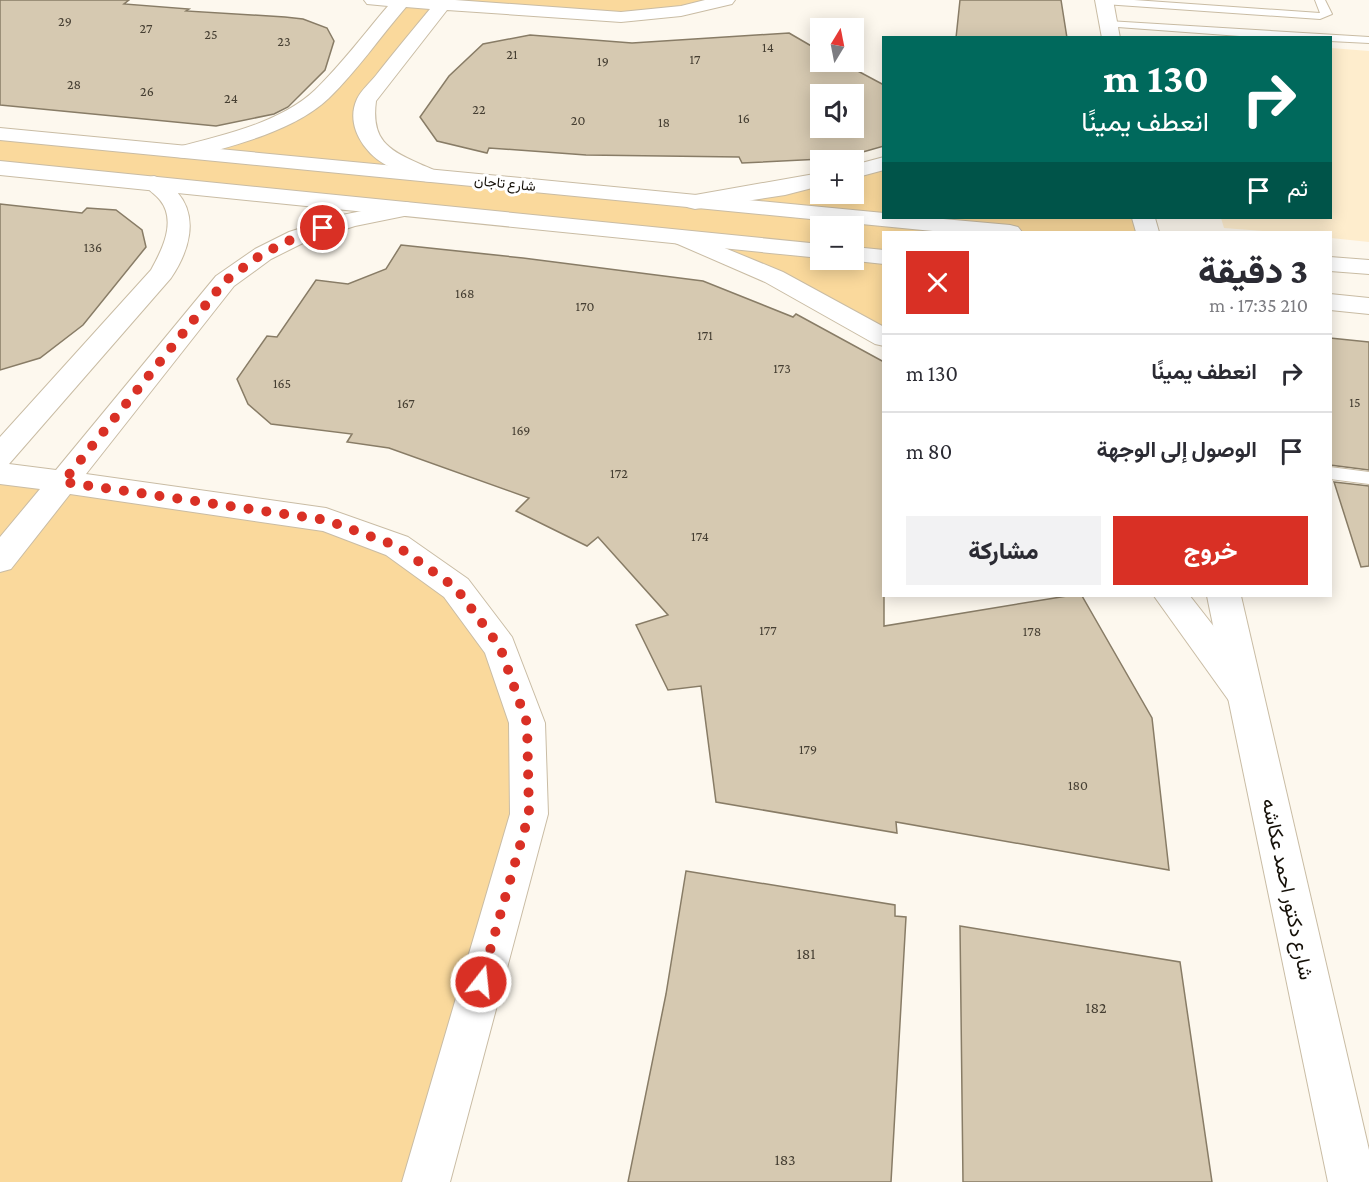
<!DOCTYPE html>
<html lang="ar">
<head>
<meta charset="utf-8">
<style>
  :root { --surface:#fff; --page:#f2f2f3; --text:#2b2b33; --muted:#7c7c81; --line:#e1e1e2; --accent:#d93025 }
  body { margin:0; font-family:"Crimson Pro",Vazirmatn,serif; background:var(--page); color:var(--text); direction:rtl; height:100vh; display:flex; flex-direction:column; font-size:22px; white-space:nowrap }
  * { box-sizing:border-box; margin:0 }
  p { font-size:20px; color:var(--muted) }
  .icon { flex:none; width:33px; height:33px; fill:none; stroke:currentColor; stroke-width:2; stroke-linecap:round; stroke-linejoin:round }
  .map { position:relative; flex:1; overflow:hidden; direction:ltr }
  .details { position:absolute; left:882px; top:231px; width:450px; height:366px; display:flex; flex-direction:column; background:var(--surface); border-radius:0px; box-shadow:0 3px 15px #0003; direction:rtl }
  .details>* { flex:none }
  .hud { position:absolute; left:882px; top:36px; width:450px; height:183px; border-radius:0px; box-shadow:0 3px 15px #0003; direction:rtl; background:#00695c; color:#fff; overflow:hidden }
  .needle { width:39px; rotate:10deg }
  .buttons { position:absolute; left:810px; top:18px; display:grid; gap:12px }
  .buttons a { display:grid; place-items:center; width:54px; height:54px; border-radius:0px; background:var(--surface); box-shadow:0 3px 15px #0003; font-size:30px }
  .pin { position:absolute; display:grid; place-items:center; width:51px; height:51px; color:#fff; margin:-26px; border:3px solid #fff; border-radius:50%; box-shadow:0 2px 6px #0007 }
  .me { position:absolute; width:66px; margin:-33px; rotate:16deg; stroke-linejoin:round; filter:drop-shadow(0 0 4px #0008) }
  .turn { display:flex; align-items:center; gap:21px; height:126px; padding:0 24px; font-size:27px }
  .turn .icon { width:78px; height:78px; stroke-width:2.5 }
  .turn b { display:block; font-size:42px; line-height:51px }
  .then { display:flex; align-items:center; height:57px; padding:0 24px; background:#0003; gap:12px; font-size:22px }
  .round { display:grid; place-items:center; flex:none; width:63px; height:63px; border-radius:0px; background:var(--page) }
  .summary { display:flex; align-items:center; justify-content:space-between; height:102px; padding:0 24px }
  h1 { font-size:36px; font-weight:800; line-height:45px }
  .action { display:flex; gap:12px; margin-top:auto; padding:12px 24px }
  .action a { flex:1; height:69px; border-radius:0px; background:var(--accent); color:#fff; font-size:24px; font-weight:800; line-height:69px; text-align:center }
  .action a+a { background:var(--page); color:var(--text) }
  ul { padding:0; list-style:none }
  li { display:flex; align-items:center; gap:18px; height:78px; padding:0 24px; border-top:2px solid var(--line) }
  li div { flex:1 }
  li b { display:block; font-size:22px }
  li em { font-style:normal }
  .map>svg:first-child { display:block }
  .built { fill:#feedcd }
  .green { fill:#fad99c; fill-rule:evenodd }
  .building { fill:#d6c9b1; stroke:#887c66; stroke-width:1.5; fill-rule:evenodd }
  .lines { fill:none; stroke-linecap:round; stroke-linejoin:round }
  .lane-casing { stroke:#c9bca4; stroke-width:2 }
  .street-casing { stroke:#c9bca4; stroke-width:2 }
  .secondary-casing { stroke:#c9bca4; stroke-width:2 }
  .lane { fill:#fff; fill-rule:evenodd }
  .street { fill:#fff; fill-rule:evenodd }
  .secondary { fill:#fff; fill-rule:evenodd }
  .route { stroke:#d93025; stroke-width:10; stroke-dasharray:0 18 }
  .labels { text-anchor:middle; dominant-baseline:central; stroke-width:6; stroke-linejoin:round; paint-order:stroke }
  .number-label { font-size:14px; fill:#453e32 }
  .far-street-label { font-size:14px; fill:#151008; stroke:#fff }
  .near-number-label { font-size:16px; fill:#453e32 }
  .near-street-label { font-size:20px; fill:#151008; stroke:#fff }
</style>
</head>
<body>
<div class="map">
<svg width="1369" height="1182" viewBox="0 0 1369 1182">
  <rect width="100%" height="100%" fill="#fdf8ee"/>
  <polygon class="built" points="1331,48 1369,51 1369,242 1331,238 1330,232 1274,232 1224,228 1221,218 1330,218"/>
  <g class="green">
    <path d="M403 0H726L621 17 442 5 366 100V134L429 176 695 202 785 188 820 180V194H854V172L883 163 884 218H1144L1147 232H884L883 338 681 236 0 167V134L186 152 302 109ZM820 226H854V260H820Z"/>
    <polygon points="0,473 326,520 397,546 500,647 529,814 426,1182 0,1182"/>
  </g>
  <g class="building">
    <polygon points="0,0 129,0 124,4 189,9 186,11 285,17 303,19 327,28 334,41 325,70 288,107 274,114 216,126 0,105"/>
    <polygon points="960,0 1061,0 1067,38 956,38"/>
    <path d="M789 33 820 51V62H841L884 85V146L842 158 742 163 739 157 586 155 489 148 487 153 437 141 420 117 449 76 483 44 530 35 632 43ZM820 94H854V128H820Z"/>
    <polygon points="0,204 82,213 87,208 116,210 142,230 146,247 83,325 40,358 0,370"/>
    <polygon points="401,245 523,258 703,281 793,317 796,314 884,362 884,626 1067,596 1082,596 1152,718 1169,870 896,822 897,833 716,802 701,686 668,690 636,625 668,615 598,537 587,546 516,511 529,498 389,448 347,442 352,434 271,424 248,404 237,379 267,336 277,337 316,280 348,284 386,269"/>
    <polygon points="1330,338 1369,342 1369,470 1330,465"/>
    <polygon points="1334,482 1369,486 1369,566 1361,567"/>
    <polygon points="686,871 895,905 895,916 906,917 891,1182 628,1182 666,994"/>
    <polygon points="960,926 1180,962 1212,1182 963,1182"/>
  </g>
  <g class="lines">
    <g class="lane-casing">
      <g id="lane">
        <polygon points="1100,0 1134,0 1320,13 1315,0 1325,0 1332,14 1320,19 1104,4"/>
        <polygon points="1108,21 1369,37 1369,43 1330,41 1330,38 1267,38 1104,26 1103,24"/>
        <polygon points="1330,467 1369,472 1369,484 1330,479"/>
      </g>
    </g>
    <g class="street-casing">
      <g id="street">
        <path d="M364 0H455L621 12 681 6 705 0H735L732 4 681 16 621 22 447 10 376 101C371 139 387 150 420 164 428 168 436 169 441 176L438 181C421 185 401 172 386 165 364 153 345 125 357 99 361 90 371 82 377 74 394 52 412 31 430 9L406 7C380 37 357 71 329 98 295 131 230 147 186 158L178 157 175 152 178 147C223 135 280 123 315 90 341 65 364 34 388 6L367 4Z"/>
        <polygon points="884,157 884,170 854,178 854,165"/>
        <polygon points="820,173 820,186 785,195 695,209 687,207 684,202 687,197 695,195"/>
        <path d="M154 176C163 179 171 184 177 192 200 218 188 253 171 278L9 464 56 470 216 276 255 249 289 232 342 215 406 202 414 204 417 209 414 214 355 226 305 242 271 259 234 286 86 474 326 508 408 537 468 579 512 637 545 723 548 814 450 1182H402L510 814 509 723 485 653 444 597 386 555 323 531 70 494 11 569 0 572V537L40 489 0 484V437L151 270C162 250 177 221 160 200 155 194 148 190 143 183L146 178Z"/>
        <polygon points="681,230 783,272 884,327 884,346 875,344 765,282 673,242 669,237 673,232"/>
        <polygon points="1154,596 1190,596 1258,683 1263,694 1258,705 1245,709 1232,705"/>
      </g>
    </g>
    <g class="secondary-casing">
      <g id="secondary">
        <polygon points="1095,0 1113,0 1120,38 1102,38"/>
        <polygon points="0,128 884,213 884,218 932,218 1010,225 1018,227 1022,232 943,232 0,140"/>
        <polygon points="0,161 820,244 820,258 0,175"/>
        <polygon points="1132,218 1155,218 1159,232 1136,232"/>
        <polygon points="854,247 884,250 884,264 847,260 854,260"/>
        <polygon points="1330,257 1369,260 1369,274 1330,271"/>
        <polygon points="1330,294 1369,298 1369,314 1330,310"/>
        <polygon points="1207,596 1241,596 1369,1150 1369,1182 1328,1182"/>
      </g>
    </g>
    <use href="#lane" class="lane"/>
    <use href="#street" class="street"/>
    <use href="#secondary" class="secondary"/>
  </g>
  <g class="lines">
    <polyline class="route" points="323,228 307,232 262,254 225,281 63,482 326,520 397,546 456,588 500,647 527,723 529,814 481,982"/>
  </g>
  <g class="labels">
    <g class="number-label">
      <text x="65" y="21">29</text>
      <text x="146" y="28">27</text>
      <text x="211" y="34">25</text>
      <text x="284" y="41">23</text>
      <text x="768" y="47">14</text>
      <text x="512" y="54">21</text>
      <text x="695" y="59">17</text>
      <text x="603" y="61">19</text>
      <text x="74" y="84">28</text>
      <text x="147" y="91">26</text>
      <text x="231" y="98">24</text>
      <text x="479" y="109">22</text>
      <text x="744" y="118">16</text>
      <text x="578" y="120">20</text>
      <text x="664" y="122">18</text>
      <text x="93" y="247">136</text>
      <text x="465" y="293">168</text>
      <text x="585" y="306">170</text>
      <text x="705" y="335">171</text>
      <text x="782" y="368">173</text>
      <text x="282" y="383">165</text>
      <text x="1355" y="402">15</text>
      <text x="406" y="403">167</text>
      <text x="521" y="430">169</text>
      <text x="619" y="473">172</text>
      <text x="700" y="536">174</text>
      <text x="768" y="630">177</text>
      <text x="1032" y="631">178</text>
      <text x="808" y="749">179</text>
      <text x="1078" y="785">180</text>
    </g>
    <g class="far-street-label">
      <text transform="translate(505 183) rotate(6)">شارع تاجان</text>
    </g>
    <g class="near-number-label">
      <text x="806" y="953">181</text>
      <text x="1096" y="1007">182</text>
      <text x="785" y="1159">183</text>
    </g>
    <g class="near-street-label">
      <text transform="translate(1288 889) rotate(78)">شارع دكتور احمد عكاشه</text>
    </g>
  </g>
</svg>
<div class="buttons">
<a><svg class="needle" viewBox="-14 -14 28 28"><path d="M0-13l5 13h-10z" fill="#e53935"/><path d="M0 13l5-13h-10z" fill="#7c7c81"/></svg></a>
<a><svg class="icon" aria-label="sound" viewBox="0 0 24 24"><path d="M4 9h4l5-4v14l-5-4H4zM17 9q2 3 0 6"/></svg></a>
<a>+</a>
<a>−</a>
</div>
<div class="pin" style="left:323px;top:228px;background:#d93025"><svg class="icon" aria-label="arrive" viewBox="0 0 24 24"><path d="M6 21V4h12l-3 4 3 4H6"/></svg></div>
<svg class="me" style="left:481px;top:982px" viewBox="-20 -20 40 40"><circle r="17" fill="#d93025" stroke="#fff" stroke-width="3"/><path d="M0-11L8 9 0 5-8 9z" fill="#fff"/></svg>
<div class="hud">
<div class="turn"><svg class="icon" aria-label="right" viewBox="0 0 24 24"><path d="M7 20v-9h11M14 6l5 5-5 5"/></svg><div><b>130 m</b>انعطف يمينًا</div></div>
<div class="then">ثم<svg class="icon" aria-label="arrive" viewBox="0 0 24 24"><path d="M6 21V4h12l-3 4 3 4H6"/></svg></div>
</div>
<section class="details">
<div class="summary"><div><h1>3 دقيقة</h1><p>210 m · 17:35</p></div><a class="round" style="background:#d93025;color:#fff"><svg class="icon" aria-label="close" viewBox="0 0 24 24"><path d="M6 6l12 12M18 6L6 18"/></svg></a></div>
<ul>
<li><svg class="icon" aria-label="right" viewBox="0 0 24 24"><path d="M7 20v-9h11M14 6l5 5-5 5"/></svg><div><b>انعطف يمينًا</b></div><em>130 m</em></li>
<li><svg class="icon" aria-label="arrive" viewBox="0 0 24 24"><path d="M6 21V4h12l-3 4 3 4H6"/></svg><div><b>الوصول إلى الوجهة</b></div><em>80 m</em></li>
</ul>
<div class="action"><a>خروج</a><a>مشاركة</a></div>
</section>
</div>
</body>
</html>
